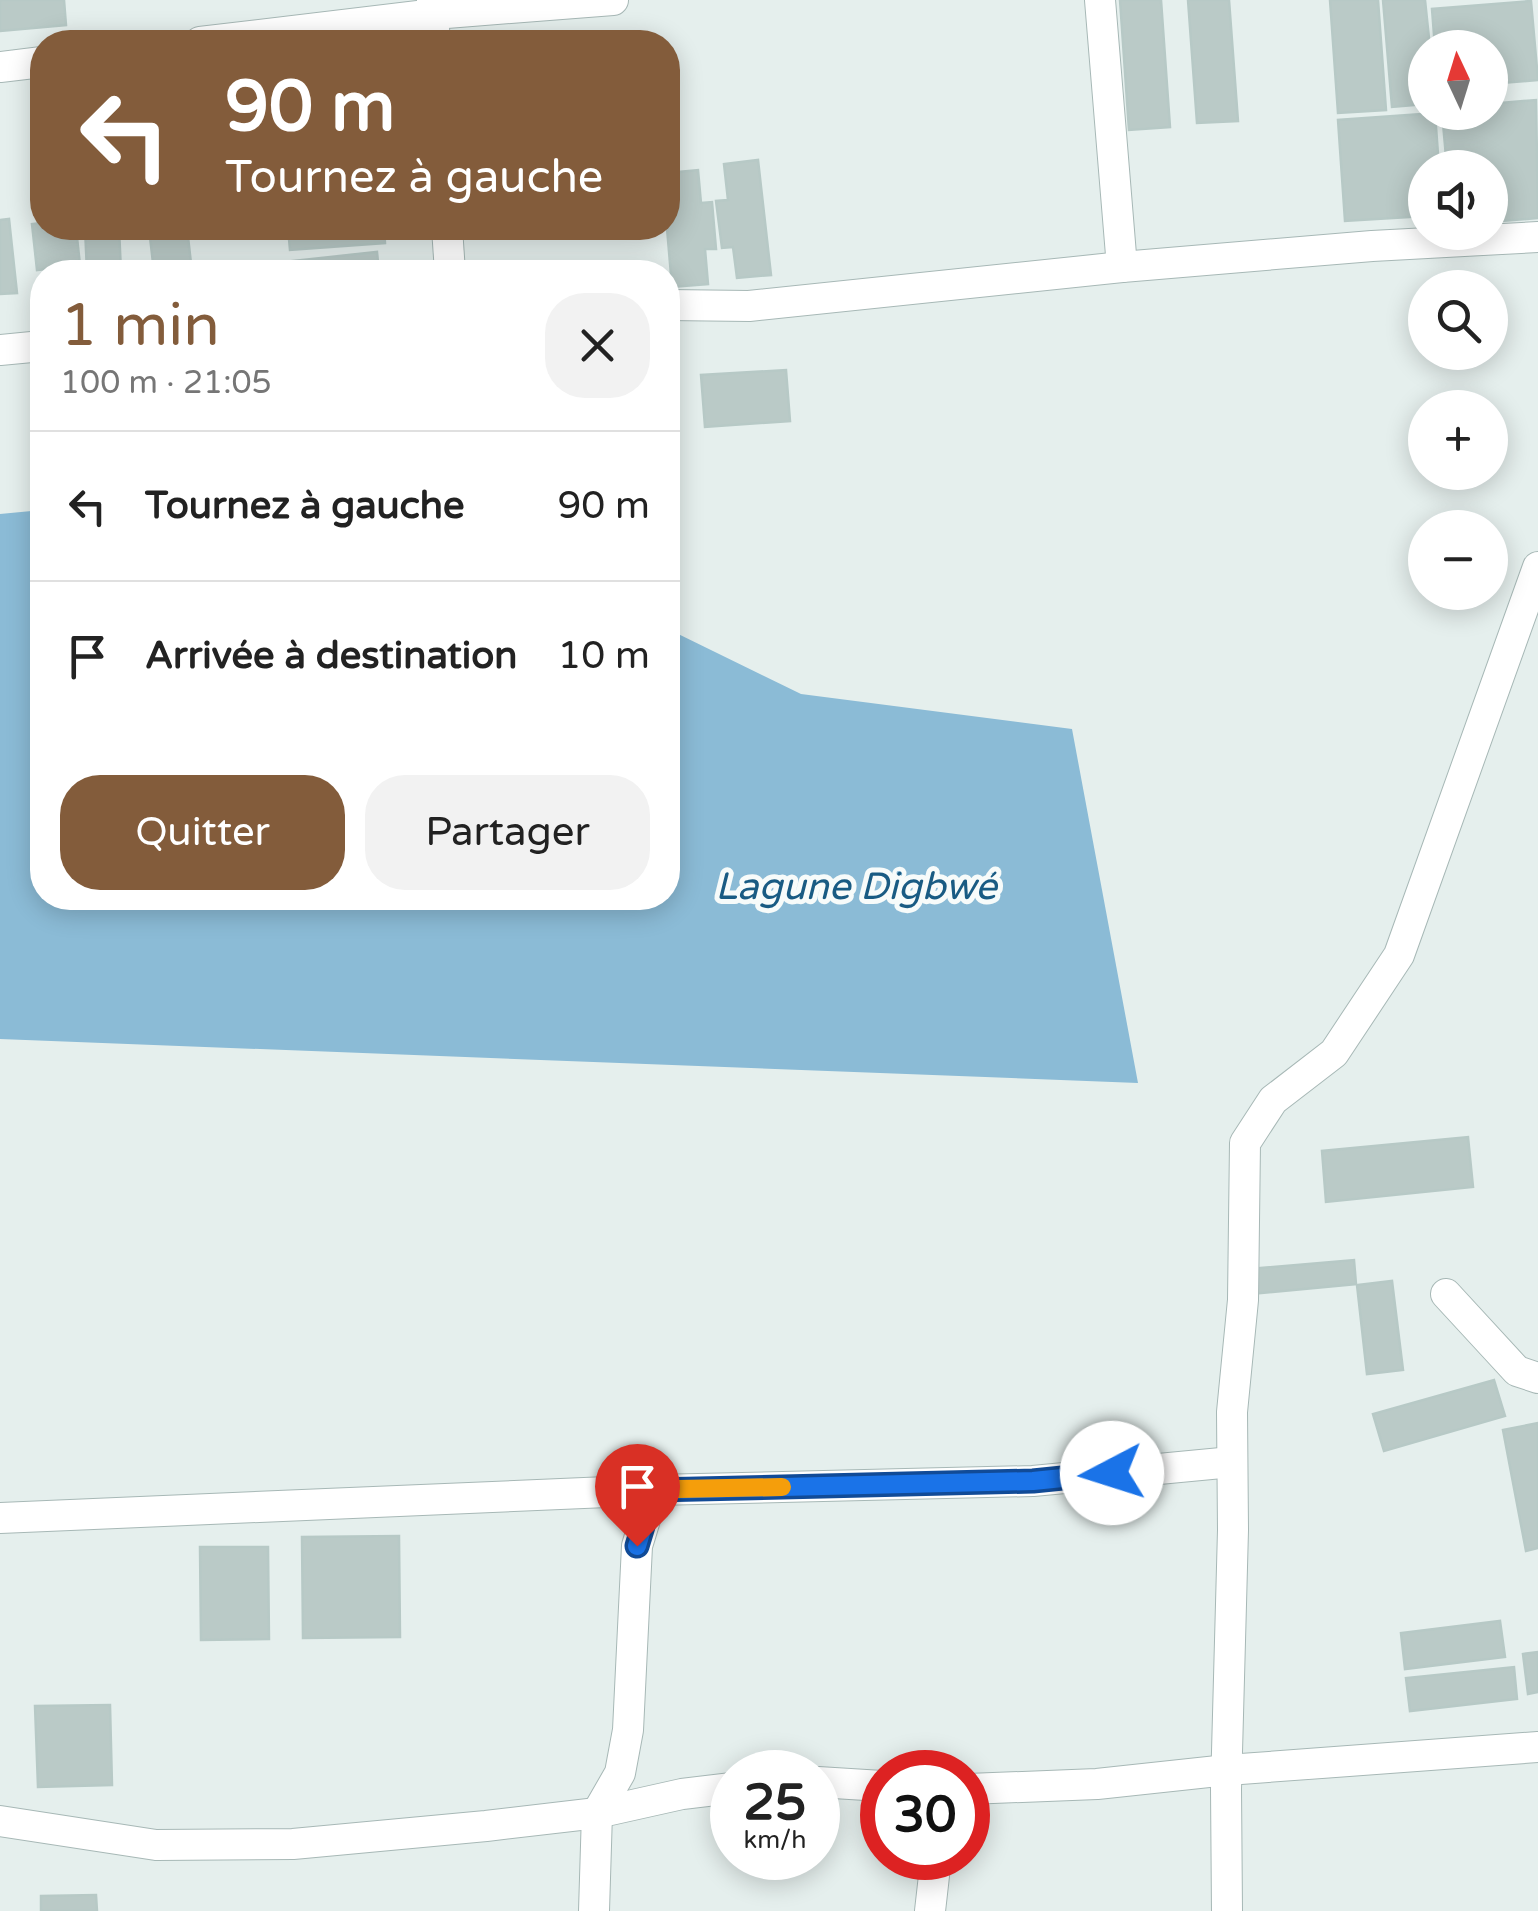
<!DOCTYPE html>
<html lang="fr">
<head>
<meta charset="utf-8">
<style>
  :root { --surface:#fff; --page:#f2f2f2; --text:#222; --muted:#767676; --line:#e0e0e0; --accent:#835c3b }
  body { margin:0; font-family:"Varela Round",sans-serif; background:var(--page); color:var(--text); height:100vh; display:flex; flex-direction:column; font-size:38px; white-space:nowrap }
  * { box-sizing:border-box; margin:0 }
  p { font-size:32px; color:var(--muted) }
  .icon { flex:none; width:55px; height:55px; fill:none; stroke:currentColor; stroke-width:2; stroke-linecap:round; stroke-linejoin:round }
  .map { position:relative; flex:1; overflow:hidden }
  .side { position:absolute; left:30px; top:260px; width:650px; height:650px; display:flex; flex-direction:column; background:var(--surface); border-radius:40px; box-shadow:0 5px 25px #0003 }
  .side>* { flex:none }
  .banner { position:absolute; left:30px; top:30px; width:650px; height:210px; border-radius:40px; box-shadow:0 5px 25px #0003; background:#835c3b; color:#fff; overflow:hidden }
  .needle { width:65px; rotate:356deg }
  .fabs { position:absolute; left:1408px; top:30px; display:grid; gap:20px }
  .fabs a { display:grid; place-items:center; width:100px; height:100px; border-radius:50%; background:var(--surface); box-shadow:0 5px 25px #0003; font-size:50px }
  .speed { position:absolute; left:710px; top:1750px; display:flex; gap:20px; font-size:50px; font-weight:700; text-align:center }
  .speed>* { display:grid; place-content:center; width:130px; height:130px; border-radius:50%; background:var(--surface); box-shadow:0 5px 25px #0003; line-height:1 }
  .speed small { font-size:25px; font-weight:400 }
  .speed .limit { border:15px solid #d22; background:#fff; color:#111 }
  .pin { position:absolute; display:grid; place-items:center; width:85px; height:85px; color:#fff; margin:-102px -42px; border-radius:50% 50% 50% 0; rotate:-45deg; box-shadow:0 0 10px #0007 }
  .pin .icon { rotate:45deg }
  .me { position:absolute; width:110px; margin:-55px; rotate:265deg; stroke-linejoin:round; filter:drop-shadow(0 0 8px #0008) }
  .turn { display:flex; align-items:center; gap:35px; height:210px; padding:0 30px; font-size:45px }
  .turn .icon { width:130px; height:130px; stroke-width:2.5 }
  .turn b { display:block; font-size:70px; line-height:85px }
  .round { display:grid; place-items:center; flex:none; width:105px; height:105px; border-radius:40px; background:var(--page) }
  .summary { display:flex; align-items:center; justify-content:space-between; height:170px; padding:0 30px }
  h1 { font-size:60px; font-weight:600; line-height:75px; color:var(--accent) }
  .action { display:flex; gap:20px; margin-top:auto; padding:20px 30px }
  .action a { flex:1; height:115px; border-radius:40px; background:var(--accent); color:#fff; font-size:40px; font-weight:600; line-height:115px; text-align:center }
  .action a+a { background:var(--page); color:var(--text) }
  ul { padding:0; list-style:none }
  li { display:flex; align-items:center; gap:30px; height:150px; padding:0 30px; border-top:2px solid var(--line) }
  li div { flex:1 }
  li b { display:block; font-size:38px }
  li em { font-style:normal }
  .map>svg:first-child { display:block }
  .water { fill:#8bbbd6 }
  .building { fill:#bacac7; stroke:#b7c9c6; stroke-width:2.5 }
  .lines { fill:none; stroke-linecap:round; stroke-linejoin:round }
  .minor-casing { stroke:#a7b8b6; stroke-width:32 }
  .minor { stroke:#fff; stroke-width:30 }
  .route-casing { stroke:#114b97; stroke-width:25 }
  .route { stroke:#1a73e8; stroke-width:18 }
  .slow { stroke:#f59e0b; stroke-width:18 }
  .labels { text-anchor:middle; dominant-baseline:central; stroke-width:10; stroke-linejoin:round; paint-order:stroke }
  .water-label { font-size:38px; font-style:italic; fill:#195b83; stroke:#f7fbfa }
</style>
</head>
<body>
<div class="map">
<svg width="1538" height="1911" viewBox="0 0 1538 1911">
  <rect width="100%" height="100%" fill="#e5efed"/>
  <polygon class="water" points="42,510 42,898 668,898 668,629 801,694 1072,729 1138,1083 0,1039 0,514"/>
  <g class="building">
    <polygon points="0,0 64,0 66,25 0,31"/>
    <polygon points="1120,0 1161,0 1170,127 1129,130"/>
    <polygon points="1188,0 1229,0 1238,121 1197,123"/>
    <polygon points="1330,0 1378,0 1386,110 1338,113"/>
    <polygon points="1383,0 1425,0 1430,48 1425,48 1425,104 1392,107"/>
    <polygon points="1531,1 1538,80 1490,84 1490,48 1435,48 1432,9"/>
    <polygon points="640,38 641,42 598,42"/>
    <polygon points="1536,100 1538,218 1490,222 1490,168 1447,168 1442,112 1490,112 1490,104"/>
    <polygon points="1435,113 1439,168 1425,168 1425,216 1345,221 1338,120"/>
    <polygon points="758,160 771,275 737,278 733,247 722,248 716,201 728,200 724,164"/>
    <polygon points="698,170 701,203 712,202 716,249 705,249 708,284 672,287 667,228 668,173"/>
    <polygon points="9,219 17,293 0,294 0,220"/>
    <polygon points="42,223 42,228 76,228 80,265 37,270 32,224"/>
    <polygon points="85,228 119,228 121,272 87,272"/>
    <polygon points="149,228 187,228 192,272 154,272"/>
    <polygon points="288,228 384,228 385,243 290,250"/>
    <polygon points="377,252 379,272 293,272 292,261"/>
    <polygon points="786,370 790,421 705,427 701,375"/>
    <polygon points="1468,1137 1473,1187 1326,1202 1322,1151"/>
    <polygon points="1354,1260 1356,1284 1252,1294 1250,1269"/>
    <polygon points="1392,1281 1403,1370 1367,1374 1357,1285"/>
    <polygon points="1494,1380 1505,1416 1384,1451 1373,1414"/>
    <polygon points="1538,1423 1538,1548 1526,1551 1503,1430"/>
    <polygon points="399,1536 400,1637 303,1638 302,1537"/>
    <polygon points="200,1547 268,1547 269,1639 201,1640"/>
    <polygon points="1500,1621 1505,1657 1405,1669 1401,1633"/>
    <polygon points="1538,1652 1538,1692 1528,1694 1523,1654"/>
    <polygon points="1514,1667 1517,1699 1410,1711 1406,1678"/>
    <polygon points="110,1705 112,1785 38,1787 35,1706"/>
    <polygon points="96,1895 97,1911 41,1911 41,1896"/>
  </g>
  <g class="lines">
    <g class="minor-casing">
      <g id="minor">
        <polyline points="432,0 435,42"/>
        <polyline points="1100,0 1122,267"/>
        <polyline points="200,42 434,14 613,0"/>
        <polyline points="0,67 42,62"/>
        <polyline points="447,228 450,272"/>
        <polyline points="668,305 749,306 1122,267 1372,246 1538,237"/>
        <polyline points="0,350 42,346"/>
        <polyline points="1446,1294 1517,1371 1538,1378"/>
        <polyline points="0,1518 654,1490 1033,1481 1232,1462"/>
        <polyline points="818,1782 882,1786"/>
        <polyline points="968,1789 1097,1784 1227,1770 1538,1747"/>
        <polyline points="0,1821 156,1845 293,1844 486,1826 597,1813 682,1794 732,1788"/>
        <polyline points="594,1911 597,1813 620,1773 628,1730 637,1546 654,1490"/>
        <polyline points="930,1911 936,1858"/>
        <polyline points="1227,1911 1226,1789 1233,1530 1232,1412 1243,1300 1245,1143 1273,1100 1334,1053 1399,955 1538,567"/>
      </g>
    </g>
    <use href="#minor" class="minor"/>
  </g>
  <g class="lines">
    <g class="route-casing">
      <polyline id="route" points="637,1546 654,1490 1033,1481 1112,1473"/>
    </g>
    <use href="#route" class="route"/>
    <polyline class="slow" points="678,1489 782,1487"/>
  </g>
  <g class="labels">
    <g class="water-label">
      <text x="856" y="887">Lagune Digbwé</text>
    </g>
  </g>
</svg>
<div class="fabs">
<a><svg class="needle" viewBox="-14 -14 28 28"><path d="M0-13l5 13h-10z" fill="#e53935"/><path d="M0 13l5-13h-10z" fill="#767676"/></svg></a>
<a><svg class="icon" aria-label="sound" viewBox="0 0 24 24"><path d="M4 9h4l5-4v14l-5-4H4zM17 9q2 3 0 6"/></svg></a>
<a><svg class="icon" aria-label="search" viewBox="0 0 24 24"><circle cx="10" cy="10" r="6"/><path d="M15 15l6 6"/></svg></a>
<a>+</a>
<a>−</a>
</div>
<div class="speed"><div>25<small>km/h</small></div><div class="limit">30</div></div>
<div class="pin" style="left:637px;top:1546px;background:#d93025"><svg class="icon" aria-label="arrive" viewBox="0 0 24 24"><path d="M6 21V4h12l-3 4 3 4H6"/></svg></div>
<svg class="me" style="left:1112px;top:1473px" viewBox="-20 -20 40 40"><circle r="19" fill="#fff"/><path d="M0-13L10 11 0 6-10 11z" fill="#1a73e8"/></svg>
<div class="banner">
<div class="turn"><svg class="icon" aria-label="left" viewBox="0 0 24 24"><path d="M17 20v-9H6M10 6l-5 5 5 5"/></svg><div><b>90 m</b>Tournez à gauche</div></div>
</div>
<section class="side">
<div class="summary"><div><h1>1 min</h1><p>100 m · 21:05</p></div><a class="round"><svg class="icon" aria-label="close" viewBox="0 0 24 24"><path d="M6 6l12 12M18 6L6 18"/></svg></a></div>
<ul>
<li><svg class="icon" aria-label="left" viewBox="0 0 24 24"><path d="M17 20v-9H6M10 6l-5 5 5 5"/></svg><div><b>Tournez à gauche</b></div><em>90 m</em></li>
<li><svg class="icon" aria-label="arrive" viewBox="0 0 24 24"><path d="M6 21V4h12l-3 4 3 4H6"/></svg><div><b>Arrivée à destination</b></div><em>10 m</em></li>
</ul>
<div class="action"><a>Quitter</a><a>Partager</a></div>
</section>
</div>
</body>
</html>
